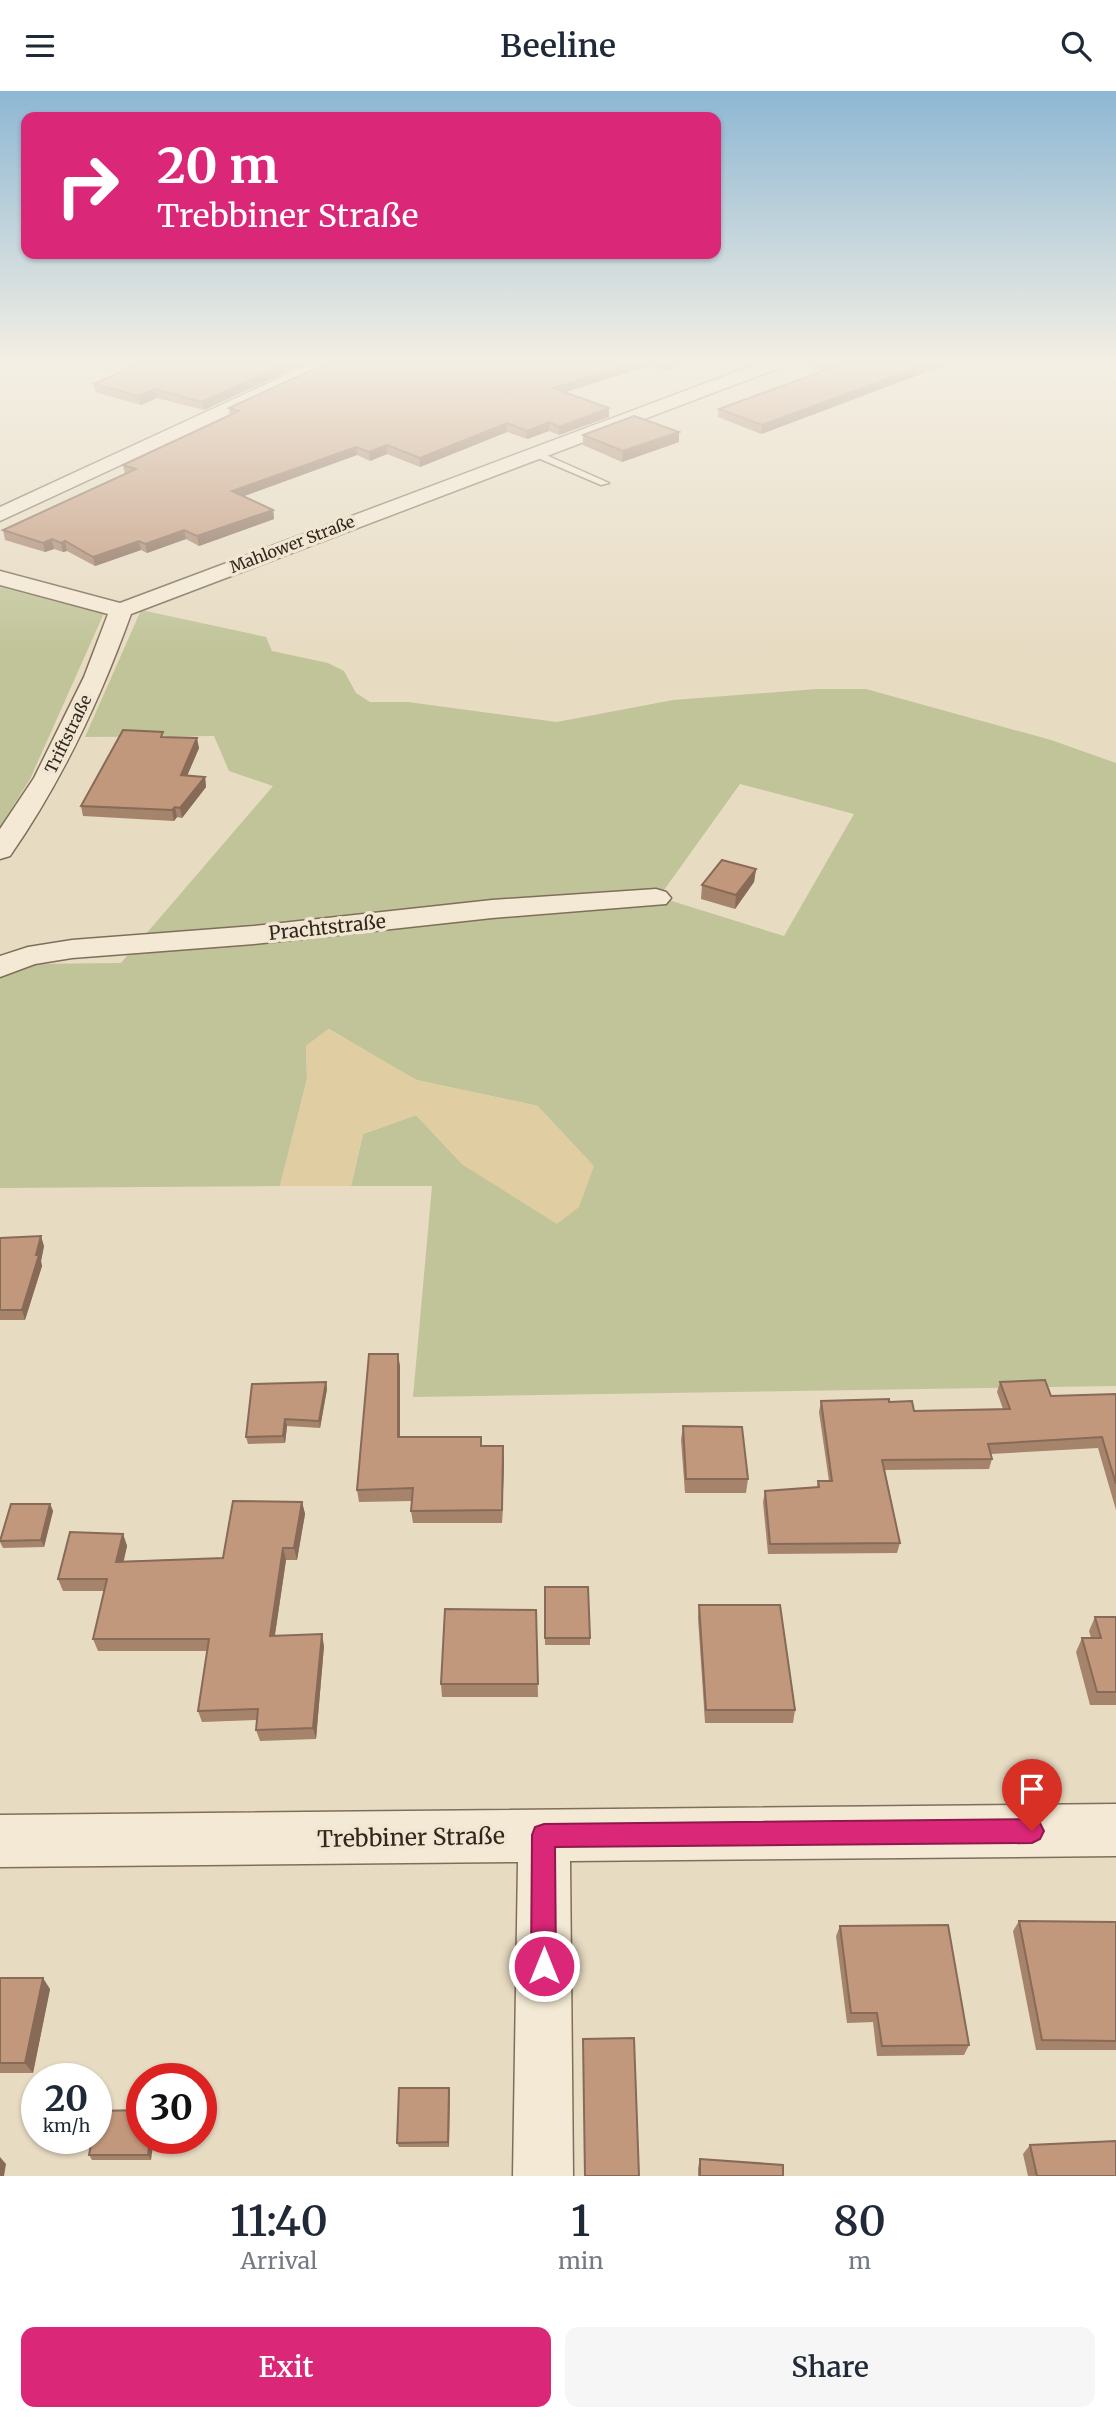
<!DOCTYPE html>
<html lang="en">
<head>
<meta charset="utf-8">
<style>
  :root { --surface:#fff; --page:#f6f6f7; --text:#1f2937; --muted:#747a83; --accent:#db2777 }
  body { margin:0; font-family:Merriweather,serif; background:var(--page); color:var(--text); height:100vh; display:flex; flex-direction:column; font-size:26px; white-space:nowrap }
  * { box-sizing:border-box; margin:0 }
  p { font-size:23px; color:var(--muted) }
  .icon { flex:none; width:38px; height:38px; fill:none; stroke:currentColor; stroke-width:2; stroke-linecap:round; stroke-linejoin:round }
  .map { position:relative; height:2085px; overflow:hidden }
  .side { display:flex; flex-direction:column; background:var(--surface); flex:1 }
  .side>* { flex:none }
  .guide { position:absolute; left:21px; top:21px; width:700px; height:147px; border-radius:14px; box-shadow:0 2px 5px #0004; background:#db2777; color:#fff; overflow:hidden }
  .speed { position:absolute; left:21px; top:1972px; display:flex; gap:14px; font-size:35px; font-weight:700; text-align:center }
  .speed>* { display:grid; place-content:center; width:91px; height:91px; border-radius:50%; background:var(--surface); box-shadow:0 2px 5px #0004; line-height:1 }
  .speed small { font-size:18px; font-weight:400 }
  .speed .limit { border:10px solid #d22; background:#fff; color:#111 }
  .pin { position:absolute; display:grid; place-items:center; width:60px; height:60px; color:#fff; margin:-72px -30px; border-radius:50% 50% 50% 0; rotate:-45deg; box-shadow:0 0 7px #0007 }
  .pin .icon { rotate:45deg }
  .me { position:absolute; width:77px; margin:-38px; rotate:0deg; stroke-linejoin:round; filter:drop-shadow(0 0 5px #0008) }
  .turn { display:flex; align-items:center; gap:24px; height:147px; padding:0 21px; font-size:32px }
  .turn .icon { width:91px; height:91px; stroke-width:2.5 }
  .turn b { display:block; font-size:49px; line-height:60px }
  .eta { display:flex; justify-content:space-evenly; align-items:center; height:119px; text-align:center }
  .eta b { font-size:42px; font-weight:600; line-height:49px }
  .action { display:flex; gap:14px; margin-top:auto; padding:14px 21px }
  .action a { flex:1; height:80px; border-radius:14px; background:var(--accent); color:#fff; font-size:28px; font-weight:600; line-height:80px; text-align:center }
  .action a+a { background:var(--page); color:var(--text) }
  header { display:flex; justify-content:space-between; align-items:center; height:91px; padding:0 21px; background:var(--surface); font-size:32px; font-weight:600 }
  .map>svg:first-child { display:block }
  .green { fill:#c0c498; fill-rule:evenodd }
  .sand { fill:#e0cea2 }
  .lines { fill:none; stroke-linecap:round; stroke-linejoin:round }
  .lane-casing { stroke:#7f6e5b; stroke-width:3 }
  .street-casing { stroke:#7f6e5b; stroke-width:3 }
  .lane { fill:#f4e9d4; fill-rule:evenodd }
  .street { fill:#f4e9d4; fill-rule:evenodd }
  .wall { fill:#a6836b }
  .shaded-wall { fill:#876a57 }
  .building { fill:#c1987c; stroke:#876a57; stroke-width:2 }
  .route { fill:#db2777; stroke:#8e194d; stroke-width:2 }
  .labels { text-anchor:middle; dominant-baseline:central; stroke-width:7; stroke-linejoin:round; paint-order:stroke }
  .far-street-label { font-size:16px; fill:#31271e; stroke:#f0e6d1 }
  .street-label { font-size:19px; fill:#31271e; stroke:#f0e6d1 }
  .near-street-label { font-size:23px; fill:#31271e; stroke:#f0e6d1 }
</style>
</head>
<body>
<header><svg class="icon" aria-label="menu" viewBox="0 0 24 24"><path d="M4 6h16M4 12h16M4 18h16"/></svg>Beeline<svg class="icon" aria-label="search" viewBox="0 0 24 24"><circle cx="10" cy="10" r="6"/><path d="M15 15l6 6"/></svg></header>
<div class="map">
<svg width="1116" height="2085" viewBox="0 0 1116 2085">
  <rect width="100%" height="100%" fill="#e7dbc2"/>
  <g class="green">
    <polygon points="0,483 109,511 30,688 0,736"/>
    <path d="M141 519 266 546 272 560 328 572 344 580 356 602 370 611H408L557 631 673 609 817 598H866L1051 649 1116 672V1295L413 1306 432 1095H351L363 1043 416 1024 463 1074 538 1015 416 989 329 938 306 955 307 988 280 1095 0 1097V885L23 873 121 872 273 695 229 680 214 645 85 646ZM740 693 854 723 784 845 659 806Z"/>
  </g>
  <polygon class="sand" points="328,938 417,989 538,1015 594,1075 579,1116 557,1133 463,1074 416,1024 363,1043 351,1095 280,1095 307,988 306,955"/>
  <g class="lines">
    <g class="lane-casing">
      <polygon id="lane" points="531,360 537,360 609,392 601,394 531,364"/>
    </g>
    <g class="street-casing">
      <g id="street">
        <polygon points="314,271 336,271 334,275 0,430 0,416"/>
        <path d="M762 271H786L784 275 131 523C100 609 62 690 10 765L0 768V738L34 687 84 586 108 523 0 494V480L120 512Z"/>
        <polygon points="656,798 666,801 671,807 666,813 492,827 254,853 72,867 35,873 0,886 0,865 28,856 72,849 254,835 492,809"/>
        <polygon points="1116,1713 1116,1765 570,1770 573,2085 513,2085 518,1771 0,1776 0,1724"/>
      </g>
    </g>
    <use href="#lane" class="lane"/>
    <use href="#street" class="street"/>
  </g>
  <g class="wall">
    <polygon points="142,271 308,271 204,319 157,307 141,314 95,301 94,293"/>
    <polygon points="329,271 688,271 668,279 648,275 565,301 609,317 609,326 559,344 549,340 527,348 507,341 420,376 387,363 370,370 357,364 244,405 273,419 274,428 199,455 186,448 147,462 141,459 95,475 67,460 63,461 54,458 45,461 5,449 3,439 125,383 123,374 230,324 229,317"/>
    <polygon points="795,271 953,271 761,343 718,326 719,318 824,280"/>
    <polygon points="583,344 679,351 622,371 583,354"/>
    <polygon points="164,646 199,657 187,685 205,686 206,696 182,727 177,726 174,730 83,725 81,715"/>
    <polygon points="756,778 754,791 735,818 701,808 702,794"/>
    <polygon points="0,1147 44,1155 41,1170 42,1175 25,1229 0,1229"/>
    <polygon points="398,1263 400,1276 400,1346 482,1355 504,1368 502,1432 413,1432 411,1420 412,1410 359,1411 357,1399"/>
    <polygon points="326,1291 327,1298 320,1337 287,1335 285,1352 248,1353 246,1346"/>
    <polygon points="1000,1291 1051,1305 1116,1303 1116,1419 1098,1357 991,1363 992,1368 989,1378 885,1379 900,1452 897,1462 768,1463 763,1411 765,1400 817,1397 818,1390 829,1390 819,1321 821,1310 889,1311 914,1320 1003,1318 997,1301"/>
    <polygon points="683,1335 748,1388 746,1402 685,1402 681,1349"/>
    <polygon points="302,1411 305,1423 297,1469 286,1469 275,1544 324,1555 316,1648 260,1650 256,1639 257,1629 202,1631 198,1620 207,1560 98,1560 93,1548 104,1500 63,1500 58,1488 123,1443 127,1455 123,1470 223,1467"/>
    <polygon points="50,1413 53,1420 44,1456 3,1457 0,1451 0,1448"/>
    <polygon points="545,1496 590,1547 590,1554 545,1554"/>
    <polygon points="699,1514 795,1619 793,1632 705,1632 698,1527"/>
    <polygon points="536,1519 538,1606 442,1606 441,1593"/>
    <polygon points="1095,1526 1116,1526 1116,1614 1090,1614 1076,1561 1082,1547 1091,1547 1089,1540"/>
    <polygon points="1019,1830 1116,1831 1116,1959 1036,1959 1013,1840"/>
    <polygon points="840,1835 969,1954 964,1964 877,1965 873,1931 847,1932 836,1845"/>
    <polygon points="0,1887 50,1898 33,1982 0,1982"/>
    <polygon points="449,1997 449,2056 399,2056 397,2052"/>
    <polygon points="142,2019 151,2069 92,2069 89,2064"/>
    <polygon points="1030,2054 1116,2085 1028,2085 1023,2063"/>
    <polygon points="700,2068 783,2085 698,2085 698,2077"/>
  </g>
  <g class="shaded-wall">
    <polygon points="289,271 308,271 204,319 202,311"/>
    <polygon points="634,271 648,271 648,275 553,305 553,297"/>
    <polygon points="668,271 688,271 668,279"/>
    <polygon points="933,271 953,271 761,343 762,334"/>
    <polygon points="155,298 157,307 141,314 139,305"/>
    <polygon points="609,317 609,326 559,344 559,336"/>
    <polygon points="549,331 549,340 527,348 527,340"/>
    <polygon points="507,332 507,341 420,376 420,367"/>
    <polygon points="679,341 679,351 622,371 623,360"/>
    <polygon points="387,354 387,363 370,370 369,361"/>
    <polygon points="356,356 357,364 233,409 232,400"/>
    <polygon points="273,419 274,428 199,455 197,445"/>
    <polygon points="184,439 186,448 147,462 145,453"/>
    <polygon points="52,448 54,458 45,461 43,452"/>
    <polygon points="65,450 67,460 63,461 61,452"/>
    <polygon points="139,450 141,459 95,475 93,466"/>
    <polygon points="197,647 199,657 183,694 181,684"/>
    <polygon points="205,686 206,696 182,727 180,717"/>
    <polygon points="175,716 177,726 174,730 172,719"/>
    <polygon points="756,778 754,791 735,818 736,804"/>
    <polygon points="41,1145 44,1155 41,1170 42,1175 25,1229 22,1219"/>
    <polygon points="398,1263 400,1276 400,1359 398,1346"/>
    <polygon points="326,1291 327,1298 320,1337 319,1330"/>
    <polygon points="285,1328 287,1335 285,1352 283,1345"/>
    <polygon points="503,1355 504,1368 502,1432 502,1419"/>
    <polygon points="302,1411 305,1423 297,1469 294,1457"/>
    <polygon points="50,1413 53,1420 44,1456 41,1449"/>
    <polygon points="123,1443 127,1455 121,1483 116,1471"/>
    <polygon points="283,1457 286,1469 273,1556 270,1545"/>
    <polygon points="322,1543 324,1555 316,1648 313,1637"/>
    <polygon points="43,1887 50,1898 33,1982 25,1972"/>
    <polygon points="449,1997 450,2001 449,2056 448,2051"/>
    <polygon points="150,2048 154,2048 151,2069 148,2064"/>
    <polygon points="0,2066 6,2073 4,2085 0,2085"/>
  </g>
  <g class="building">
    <polygon points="142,271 289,271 202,311 155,298 139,305 94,293"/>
    <polygon points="329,271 634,271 553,297 609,317 559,336 549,331 527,340 507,332 420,367 387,354 369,361 356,356 232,400 273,419 197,445 184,439 145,453 139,450 93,466 65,450 61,452 52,448 43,452 3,439 136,378 123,374 239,320 229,317"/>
    <polygon points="824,271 933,271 762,334 719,318 837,275"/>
    <polygon points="634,325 679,341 623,360 583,344"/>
    <polygon points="123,639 163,641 161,646 197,647 181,684 205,686 180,717 175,716 172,719 81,715"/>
    <polygon points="722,769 756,778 736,804 702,794"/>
    <polygon points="41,1145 36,1164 39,1164 22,1219 0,1219 0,1147"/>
    <polygon points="369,1263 398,1263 398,1346 481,1346 481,1355 503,1355 502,1419 411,1420 413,1397 357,1399"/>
    <polygon points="1045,1289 1051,1305 1116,1303 1116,1393 1102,1346 988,1353 992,1368 882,1369 900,1452 770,1453 765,1400 819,1396 818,1390 832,1390 821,1310 889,1308 889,1311 912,1310 914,1320 1010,1318 1000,1291"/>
    <polygon points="326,1291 319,1330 285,1328 283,1345 246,1346 252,1293"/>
    <polygon points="683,1335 742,1336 748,1388 686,1388"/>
    <polygon points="233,1410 302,1411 294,1457 283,1457 270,1545 322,1543 313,1637 256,1639 258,1618 198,1620 209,1548 93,1548 107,1488 58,1488 70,1441 123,1443 116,1471 223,1467"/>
    <polygon points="11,1413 50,1413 41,1449 0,1450"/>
    <polygon points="545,1496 588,1496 590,1547 545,1547"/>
    <polygon points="699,1514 780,1514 795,1619 706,1619"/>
    <polygon points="445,1518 536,1519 538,1593 441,1593"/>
    <polygon points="1095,1526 1116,1526 1116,1601 1097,1601 1082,1547 1101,1547"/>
    <polygon points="1019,1830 1116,1831 1116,1950 1042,1949"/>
    <polygon points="948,1834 969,1954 882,1955 877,1922 851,1922 840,1835"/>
    <polygon points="0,1887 43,1887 25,1972 0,1972"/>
    <polygon points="634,1947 639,2085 585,2085 583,1948"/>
    <polygon points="399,1997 449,1997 448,2051 397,2052"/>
    <polygon points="142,2019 142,2048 150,2048 148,2064 89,2064 92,2048 96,2048 96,2020"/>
    <polygon points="1116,2050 1116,2085 1037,2085 1030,2054"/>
    <polygon points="700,2068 783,2074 783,2085 700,2085"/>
  </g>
  <linearGradient id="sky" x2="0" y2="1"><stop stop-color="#8db7d3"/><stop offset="0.48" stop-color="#f4efe4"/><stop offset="1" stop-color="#f4efe4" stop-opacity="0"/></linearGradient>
  <rect width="1116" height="563" fill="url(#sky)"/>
  <polygon class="route" points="1032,1728 1040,1732 1044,1740 1040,1748 1032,1752 555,1756 556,1875 552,1884 544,1888 535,1884 531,1875 532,1744 535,1736 544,1733"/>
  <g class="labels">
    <g class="far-street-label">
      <text transform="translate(292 453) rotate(-21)">Mahlower Straße</text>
      <text transform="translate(68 643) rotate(-64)">Triftstraße</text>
    </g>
    <g class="street-label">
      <text transform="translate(327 836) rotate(-6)">Prachtstraße</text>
    </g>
    <g class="near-street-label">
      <text transform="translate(411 1746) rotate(-1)">Trebbiner Straße</text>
    </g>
  </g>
</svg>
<div class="speed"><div>20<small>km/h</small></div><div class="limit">30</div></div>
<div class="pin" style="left:1032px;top:1740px;background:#d93025"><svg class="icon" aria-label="arrive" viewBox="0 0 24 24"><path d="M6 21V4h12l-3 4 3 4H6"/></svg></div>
<svg class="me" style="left:544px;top:1875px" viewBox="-20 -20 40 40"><circle r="17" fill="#db2777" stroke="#fff" stroke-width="3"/><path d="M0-11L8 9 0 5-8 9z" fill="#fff"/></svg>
<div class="guide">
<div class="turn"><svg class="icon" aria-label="right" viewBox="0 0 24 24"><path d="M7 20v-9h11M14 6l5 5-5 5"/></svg><div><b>20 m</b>Trebbiner Straße</div></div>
</div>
</div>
<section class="side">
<div class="eta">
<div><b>11:40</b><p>Arrival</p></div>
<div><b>1</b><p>min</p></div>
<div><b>80</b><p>m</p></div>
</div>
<div class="action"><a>Exit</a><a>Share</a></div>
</section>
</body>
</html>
